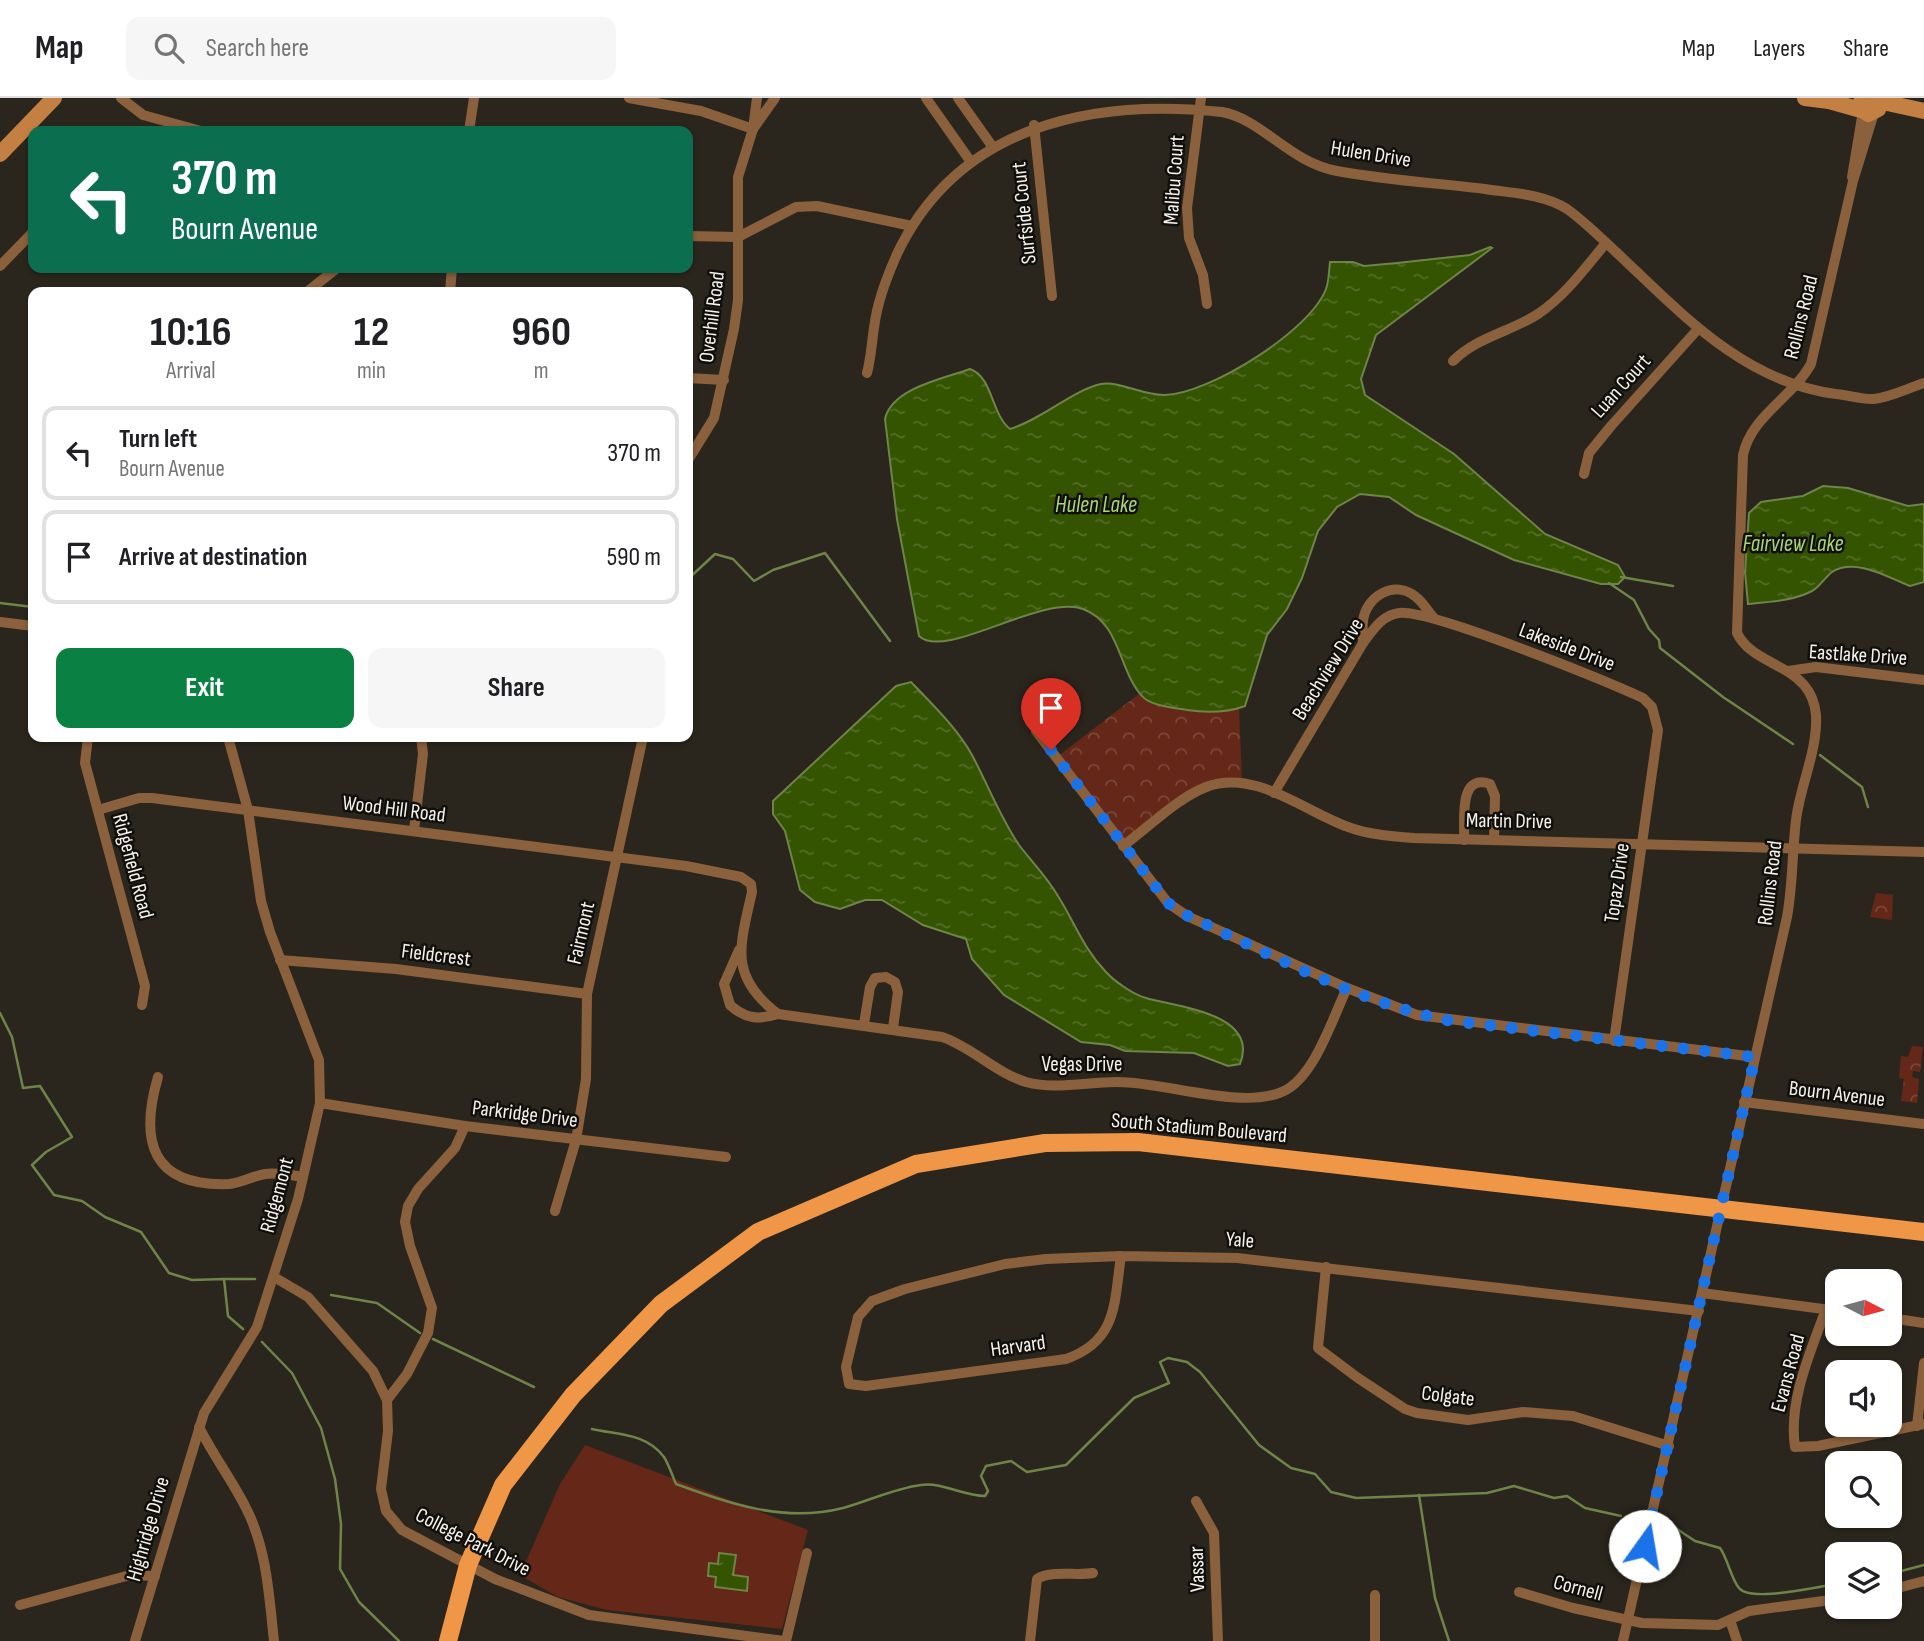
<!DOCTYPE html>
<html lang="en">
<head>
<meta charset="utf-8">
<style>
  :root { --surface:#fff; --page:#f6f6f6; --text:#202124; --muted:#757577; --line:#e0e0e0; --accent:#0b8043 }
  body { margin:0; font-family:"Sofia Sans Condensed",sans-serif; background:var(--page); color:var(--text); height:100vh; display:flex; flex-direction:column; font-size:26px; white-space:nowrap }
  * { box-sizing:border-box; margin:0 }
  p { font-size:23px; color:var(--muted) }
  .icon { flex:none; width:38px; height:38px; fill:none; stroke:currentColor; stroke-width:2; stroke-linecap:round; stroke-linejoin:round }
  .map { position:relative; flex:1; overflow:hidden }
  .drawer { position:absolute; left:28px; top:189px; width:665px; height:455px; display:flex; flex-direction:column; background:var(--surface); border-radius:14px; box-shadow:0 2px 5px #0004 }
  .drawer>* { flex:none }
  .banner { position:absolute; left:28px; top:28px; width:665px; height:147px; border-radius:14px; box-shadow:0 2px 5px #0004; background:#0b6e4f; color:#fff; overflow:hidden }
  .needle { width:46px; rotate:96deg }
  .buttons { position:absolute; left:1825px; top:1171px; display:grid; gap:14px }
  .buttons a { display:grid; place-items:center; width:77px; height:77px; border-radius:14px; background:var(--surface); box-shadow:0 2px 5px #0004; font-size:35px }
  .pin { position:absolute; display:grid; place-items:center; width:60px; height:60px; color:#fff; margin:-72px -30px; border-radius:50% 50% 50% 0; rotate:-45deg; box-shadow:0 0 7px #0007 }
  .pin .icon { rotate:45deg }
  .me { position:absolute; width:77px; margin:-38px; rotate:13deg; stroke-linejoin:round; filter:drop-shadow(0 0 5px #0008) }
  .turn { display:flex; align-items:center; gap:24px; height:147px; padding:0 28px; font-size:32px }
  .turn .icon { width:91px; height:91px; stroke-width:2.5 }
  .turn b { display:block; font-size:49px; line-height:60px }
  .eta { display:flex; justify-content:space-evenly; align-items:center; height:119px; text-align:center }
  .eta b { font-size:42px; font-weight:700; line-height:49px }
  .cta { display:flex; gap:14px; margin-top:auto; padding:14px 28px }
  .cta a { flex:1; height:80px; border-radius:14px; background:var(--accent); color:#fff; font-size:28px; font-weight:700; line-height:80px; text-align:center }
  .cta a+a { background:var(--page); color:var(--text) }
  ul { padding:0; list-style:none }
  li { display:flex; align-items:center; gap:21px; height:94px; margin:0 14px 10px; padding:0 14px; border:4px solid var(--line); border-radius:14px }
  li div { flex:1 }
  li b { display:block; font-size:26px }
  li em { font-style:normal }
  header { display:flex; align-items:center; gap:42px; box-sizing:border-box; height:98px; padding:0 35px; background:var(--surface); border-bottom:2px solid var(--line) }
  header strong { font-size:33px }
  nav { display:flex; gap:38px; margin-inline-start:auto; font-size:24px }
  .search { width:490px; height:63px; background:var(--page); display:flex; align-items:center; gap:18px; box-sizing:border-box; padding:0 24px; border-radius:14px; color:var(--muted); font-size:26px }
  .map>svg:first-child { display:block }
  .park { fill:url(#park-crowns) }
  .pitch { fill:#652717 }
  .water { fill:url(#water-ripples); stroke:#6f8448; stroke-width:2 }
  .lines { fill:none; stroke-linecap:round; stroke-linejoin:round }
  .stream { stroke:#6f8448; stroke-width:2.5 }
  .street { stroke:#8b603c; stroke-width:10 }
  .secondary { stroke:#c47f43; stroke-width:16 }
  .primary { stroke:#f09647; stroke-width:18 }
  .route { stroke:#1a73e8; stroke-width:12; stroke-dasharray:0 21.6 }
  .labels { text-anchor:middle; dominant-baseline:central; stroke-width:5; stroke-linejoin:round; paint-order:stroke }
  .street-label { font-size:21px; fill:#f6f3ee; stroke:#110f0b }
  .water-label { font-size:23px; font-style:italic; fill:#a8d774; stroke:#110f0b }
</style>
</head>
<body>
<header>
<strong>Map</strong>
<div class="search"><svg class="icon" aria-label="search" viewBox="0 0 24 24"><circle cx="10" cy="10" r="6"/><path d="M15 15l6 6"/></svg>Search here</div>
<nav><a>Map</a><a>Layers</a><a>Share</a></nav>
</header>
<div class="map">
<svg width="1924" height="1543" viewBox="0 0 1924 1543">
  <defs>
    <pattern id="park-crowns" width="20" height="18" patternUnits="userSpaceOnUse" patternTransform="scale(1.75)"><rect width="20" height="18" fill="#652717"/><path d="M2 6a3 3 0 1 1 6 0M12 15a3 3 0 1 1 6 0" fill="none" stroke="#7c4739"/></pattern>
    <pattern id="water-ripples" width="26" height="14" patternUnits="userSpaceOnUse" patternTransform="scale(1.75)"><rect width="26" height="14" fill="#355401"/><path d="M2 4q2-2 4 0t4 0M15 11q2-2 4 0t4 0" fill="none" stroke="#536d26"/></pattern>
  </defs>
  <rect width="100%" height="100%" fill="#2a261e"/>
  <g class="park">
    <path d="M1140 595C1155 613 1218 618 1239 610L1242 684 1205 688 1123 747 1057 659Z"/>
    <polygon points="1876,795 1893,797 1892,822 1870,819"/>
    <polygon points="1912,948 1923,949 1920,974 1913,973 1912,979 1919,981 1917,1005 1901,1003 1904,981 1899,980 1901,958 1908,959"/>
  </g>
  <polygon class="pitch" points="585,1347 808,1432 782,1531 607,1512 558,1499 520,1477 560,1386"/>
  <g class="water">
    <path d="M1490 149 1492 150 1376 237 1361 281 1365 297 1454 356 1545 436 1618 467 1625 479 1618 486H1601L1514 462 1416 417 1389 399 1360 396 1337 409 1318 433 1302 480 1287 511 1267 537 1245 608C1226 615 1207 615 1187 612 1175 610 1150 608 1142 598 1118 572 1121 525 1083 511 1041 496 945 563 919 538L897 421 885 321C892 290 943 281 970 271 993 279 991 316 1010 331 1041 322 1073 292 1101 286 1121 283 1144 298 1165 297 1209 296 1310 233 1326 191 1329 183 1329 172 1330 164H1353L1364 168 1397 165 1470 157Z"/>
    <path d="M1823 388 1848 390 1908 408 1924 406V484L1910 488C1889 480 1855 459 1832 474 1825 479 1820 489 1812 493 1793 503 1769 504 1748 506L1745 474 1749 415 1761 404 1803 398Z"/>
    <path d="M911 584C932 606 957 630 972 657 988 687 1000 719 1019 747 1032 764 1047 779 1058 798 1075 825 1083 850 1106 874 1114 883 1134 897 1146 900 1176 909 1260 915 1240 966L1228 968 1194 955 1125 953 1110 947 1081 944 1004 897 972 861 966 841 923 827 882 802H865L840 811 815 804 800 792 785 733 773 716V703L896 588Z"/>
    <polygon points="719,1455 736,1457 733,1477 748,1479 747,1493 715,1489 716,1479 708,1478 709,1465 718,1466"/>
  </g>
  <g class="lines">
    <g class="stream">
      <polyline points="1621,479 1673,488"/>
      <polyline points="688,481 715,456 733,461 754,483 773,472 825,455 890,543"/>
      <polyline points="1609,485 1634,502 1649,531 1659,542 1660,550 1723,599 1793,646"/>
      <polyline points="0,505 33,509"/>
      <polyline points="1820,657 1862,689 1868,709"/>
      <polyline points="0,915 12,939 23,990 40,988 72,1039 46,1054 32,1067 54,1097 82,1103 105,1119 141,1134 169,1175 192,1182 224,1181 228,1218 243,1231"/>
      <polyline points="224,1181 255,1181"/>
      <polyline points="331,1197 377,1205 420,1235"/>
      <polyline points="433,1241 534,1289"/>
      <polyline points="262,1244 292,1275 321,1330 335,1381 341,1426 340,1471 359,1504 399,1543"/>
      <path d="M592 1331C618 1337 646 1335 664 1359 669 1367 672 1377 676 1386 731 1406 784 1425 843 1410 868 1403 896 1390 921 1387 943 1384 963 1398 985 1398L988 1393 981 1378 986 1368 1011 1363 1027 1374 1066 1367 1134 1300 1169 1285 1160 1264 1168 1260 1187 1264 1200 1274 1259 1347 1291 1370 1315 1376 1331 1394 1356 1400 1487 1395 1514 1388 1554 1400 1567 1398 1585 1410 1621 1418"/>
      <polyline points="1419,1397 1435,1500 1449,1543"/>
      <path d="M1674 1429 1695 1443 1720 1450C1728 1461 1731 1481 1739 1490 1751 1505 1818 1488 1838 1486"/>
      <polyline points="1890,1476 1924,1467"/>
    </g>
    <g class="street">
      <polyline points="121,0 143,17 201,33"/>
      <polyline points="629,0 701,13 753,31"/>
      <polyline points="926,0 971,64"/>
      <polyline points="958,0 992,48"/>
      <polyline points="1201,0 1187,110 1189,140 1203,177 1207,206"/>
      <polyline points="1034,27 1052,198"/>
      <polyline points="753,31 775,0"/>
      <polyline points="469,33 474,0"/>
      <polyline points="1852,79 1863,13"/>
      <polyline points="688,138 738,139 796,109 817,108 912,128"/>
      <polyline points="0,168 33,134"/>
      <polyline points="307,194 337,170"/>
      <polyline points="450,194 452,170"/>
      <path d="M1453 263C1477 239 1510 234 1538 216 1565 198 1585 170 1606 145"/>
      <path d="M867 275C873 252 872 228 879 205 883 189 890 172 897 156 958 28 1090 0 1222 14 1262 21 1289 64 1337 73 1385 82 1436 85 1485 91 1512 95 1544 96 1567 111 1584 123 1601 140 1616 154 1680 214 1743 284 1836 296 1848 297 1863 302 1874 301 1891 299 1908 290 1924 285"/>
      <polyline points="688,280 724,282"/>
      <polyline points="688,362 714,320 734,231 738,202 738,79 753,31 757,0"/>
      <polyline points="1584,376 1589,355 1611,328 1698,231"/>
      <polyline points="0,524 33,528"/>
      <path d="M1363 545C1363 538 1362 530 1363 523 1366 498 1395 481 1416 499 1423 504 1428 514 1434 520"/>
      <polyline points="1788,573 1816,569 1924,582"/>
      <polyline points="1029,608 1036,633 1168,805 1187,818 1347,890 1417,917 1755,959"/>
      <polyline points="88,639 85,665 145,888 142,907"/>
      <path d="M1274 695 1363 545C1373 532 1382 517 1399 515 1430 511 1606 583 1643 600L1652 609 1658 632 1614 943"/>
      <path d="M98 712 139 700H152L686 768 741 779 751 786 752 794C740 848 728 878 778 916L942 939C972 949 996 975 1026 984 1055 992 1087 984 1116 984 1163 983 1243 1013 1284 993 1315 978 1333 919 1347 890"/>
      <polyline points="414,732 423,656 421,639"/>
      <path d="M1464 742C1465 722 1458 675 1490 686L1495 698 1494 742"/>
      <path d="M1123 748C1149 729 1176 701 1206 689 1256 670 1306 715 1351 730 1371 737 1393 738 1414 740L1924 754"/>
      <path d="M739 852 724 886 730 907C745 921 759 922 778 916"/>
      <polyline points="280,862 396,871 587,896"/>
      <polyline points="864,926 870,889 875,880 886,879 895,884 898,894 893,930"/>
      <path d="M158 979C139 1044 152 1089 229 1086 241 1085 253 1078 265 1076 277 1074 291 1077 303 1079"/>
      <polyline points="1744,1004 1924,1026"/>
      <polyline points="320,1005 465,1028 726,1059"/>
      <polyline points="555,1113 576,1042 586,981 587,896 643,639"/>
      <path d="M1121 1158C1114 1204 1118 1243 1066 1261L866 1288 849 1286 846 1269 858 1219 872 1203 905 1191 1005 1166 1046 1161 1121 1158 1237 1160 1699 1213"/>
      <polyline points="1326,1169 1318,1250 1358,1280 1405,1311 1417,1315 1468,1322 1523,1314 1573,1318 1669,1348"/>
      <polyline points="274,1179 308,1199 373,1273 387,1302 388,1333 381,1391 386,1413 402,1432 495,1481 589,1517 784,1543"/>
      <polyline points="1702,1195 1838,1213"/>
      <path d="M1826 1211C1811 1253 1788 1303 1795 1349L1818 1348 1924 1326"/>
      <polyline points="1890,1220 1924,1225"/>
      <polyline points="387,1302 407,1276 428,1235 432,1210 410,1148 405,1124 408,1108 418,1091 455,1050 465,1028"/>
      <polyline points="1917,1328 1924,1265"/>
      <path d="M199 1329C213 1357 232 1382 246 1410 267 1451 269 1498 274 1543"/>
      <polyline points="1196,1403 1214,1435 1218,1543"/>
      <polyline points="1890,1492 1924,1483"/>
      <polyline points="1519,1494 1573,1510 1642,1525 1718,1527 1749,1513 1838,1501"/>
      <polyline points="20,1507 130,1477 155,1478"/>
      <polyline points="1730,1522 1737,1543"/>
      <polyline points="135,1543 204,1315 257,1229 298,1101 320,1005 319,962 270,834 261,803 248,712 228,639"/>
      <polyline points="786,1543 807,1455"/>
      <path d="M1030 1543 1037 1481C1050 1472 1077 1478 1093 1475"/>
      <polyline points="1375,1543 1375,1497"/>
      <path d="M1623 1543 1787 819C1793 786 1792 755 1796 722 1800 688 1818 652 1816 617 1815 606 1811 595 1804 587 1785 565 1750 562 1737 535L1743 357C1751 318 1792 300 1811 266L1853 83 1874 15"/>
    </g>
    <g class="secondary">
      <polyline points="1805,0 1829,3 1836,0"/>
      <polyline points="1862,0 1860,9 1868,16 1878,11 1876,0"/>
      <polyline points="1829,3 1861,12"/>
      <polyline points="1878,3 1924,13"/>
      <polyline points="0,56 54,0"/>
    </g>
    <polyline class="primary" points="448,1543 468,1467 503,1387 573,1297 661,1206 758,1134 916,1066 1045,1045 1138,1044 1924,1134"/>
  </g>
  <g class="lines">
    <path class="route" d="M1051 652 1168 805 1188 818C1273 857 1360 906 1452 923L1755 959 1645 1448"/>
  </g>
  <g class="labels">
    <g class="street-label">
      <text transform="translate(1371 56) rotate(9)">Hulen Drive</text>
      <text transform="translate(1174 82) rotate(-86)">Malibu Court</text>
      <text transform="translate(1024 115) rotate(-96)">Surfside Court</text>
      <text transform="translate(712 219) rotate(-83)">Overhill Road</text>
      <text transform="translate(1801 219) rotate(-76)">Rollins Road</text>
      <text transform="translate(1621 288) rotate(-48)">Luan Court</text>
      <text transform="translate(1567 549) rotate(21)">Lakeside Drive</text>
      <text transform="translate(1858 557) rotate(4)">Eastlake Drive</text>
      <text transform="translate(1328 571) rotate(-58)">Beachview Drive</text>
      <text transform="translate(394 711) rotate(7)">Wood Hill Road</text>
      <text transform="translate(1509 723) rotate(1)">Martin Drive</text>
      <text transform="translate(133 768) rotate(75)">Ridgefield Road</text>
      <text transform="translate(1617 785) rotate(-82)">Topaz Drive</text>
      <text transform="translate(1770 785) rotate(-83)">Rollins Road</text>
      <text transform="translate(581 835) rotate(-77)">Fairmont</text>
      <text transform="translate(436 857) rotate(7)">Fieldcrest</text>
      <text x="1082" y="966">Vegas Drive</text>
      <text transform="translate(1837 996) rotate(7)">Bourn Avenue</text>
      <text transform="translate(525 1016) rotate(7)">Parkridge Drive</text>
      <text transform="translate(1199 1030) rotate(5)">South Stadium Boulevard</text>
      <text transform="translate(277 1097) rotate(-75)">Ridgemont</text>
      <text transform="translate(1240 1142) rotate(4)">Yale</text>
      <text transform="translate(1018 1248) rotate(-8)">Harvard</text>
      <text transform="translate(1788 1275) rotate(-75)">Evans Road</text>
      <text transform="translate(1448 1298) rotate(7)">Colgate</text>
      <text transform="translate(148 1431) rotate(-74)">Highridge Drive</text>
      <text transform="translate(473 1444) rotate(27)">College Park Drive</text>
      <text transform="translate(1197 1471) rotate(-92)">Vassar</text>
      <text transform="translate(1578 1490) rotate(15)">Cornell</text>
    </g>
    <g class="water-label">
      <text x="1096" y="407">Hulen Lake</text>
      <text x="1793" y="446">Fairview Lake</text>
    </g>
  </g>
</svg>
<div class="buttons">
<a><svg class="needle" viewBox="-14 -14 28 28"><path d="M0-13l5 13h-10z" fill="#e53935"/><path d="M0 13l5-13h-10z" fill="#757577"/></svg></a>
<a><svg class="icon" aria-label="sound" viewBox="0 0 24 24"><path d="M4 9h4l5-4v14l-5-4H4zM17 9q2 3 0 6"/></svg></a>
<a><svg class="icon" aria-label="search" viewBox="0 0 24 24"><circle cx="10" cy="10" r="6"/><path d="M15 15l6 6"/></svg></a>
<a><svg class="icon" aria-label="layers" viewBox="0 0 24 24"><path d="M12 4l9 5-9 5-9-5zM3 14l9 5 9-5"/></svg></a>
</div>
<div class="pin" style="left:1051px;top:652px;background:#d93025"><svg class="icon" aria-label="arrive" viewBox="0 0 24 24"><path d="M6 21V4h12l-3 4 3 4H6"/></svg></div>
<svg class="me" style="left:1645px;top:1448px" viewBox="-20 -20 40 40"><circle r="19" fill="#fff"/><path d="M0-13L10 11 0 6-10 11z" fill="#1a73e8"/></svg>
<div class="banner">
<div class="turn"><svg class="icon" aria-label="left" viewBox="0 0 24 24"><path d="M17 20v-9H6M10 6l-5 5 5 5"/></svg><div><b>370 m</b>Bourn Avenue</div></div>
</div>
<section class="drawer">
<div class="eta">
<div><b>10:16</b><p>Arrival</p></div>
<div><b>12</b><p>min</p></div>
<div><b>960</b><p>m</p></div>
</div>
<ul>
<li><svg class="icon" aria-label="left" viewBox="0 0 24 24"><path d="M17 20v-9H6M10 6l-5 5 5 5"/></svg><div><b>Turn left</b><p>Bourn Avenue</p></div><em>370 m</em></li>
<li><svg class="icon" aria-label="arrive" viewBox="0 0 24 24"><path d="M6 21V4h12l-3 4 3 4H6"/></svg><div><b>Arrive at destination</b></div><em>590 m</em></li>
</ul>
<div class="cta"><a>Exit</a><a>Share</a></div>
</section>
</div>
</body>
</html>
